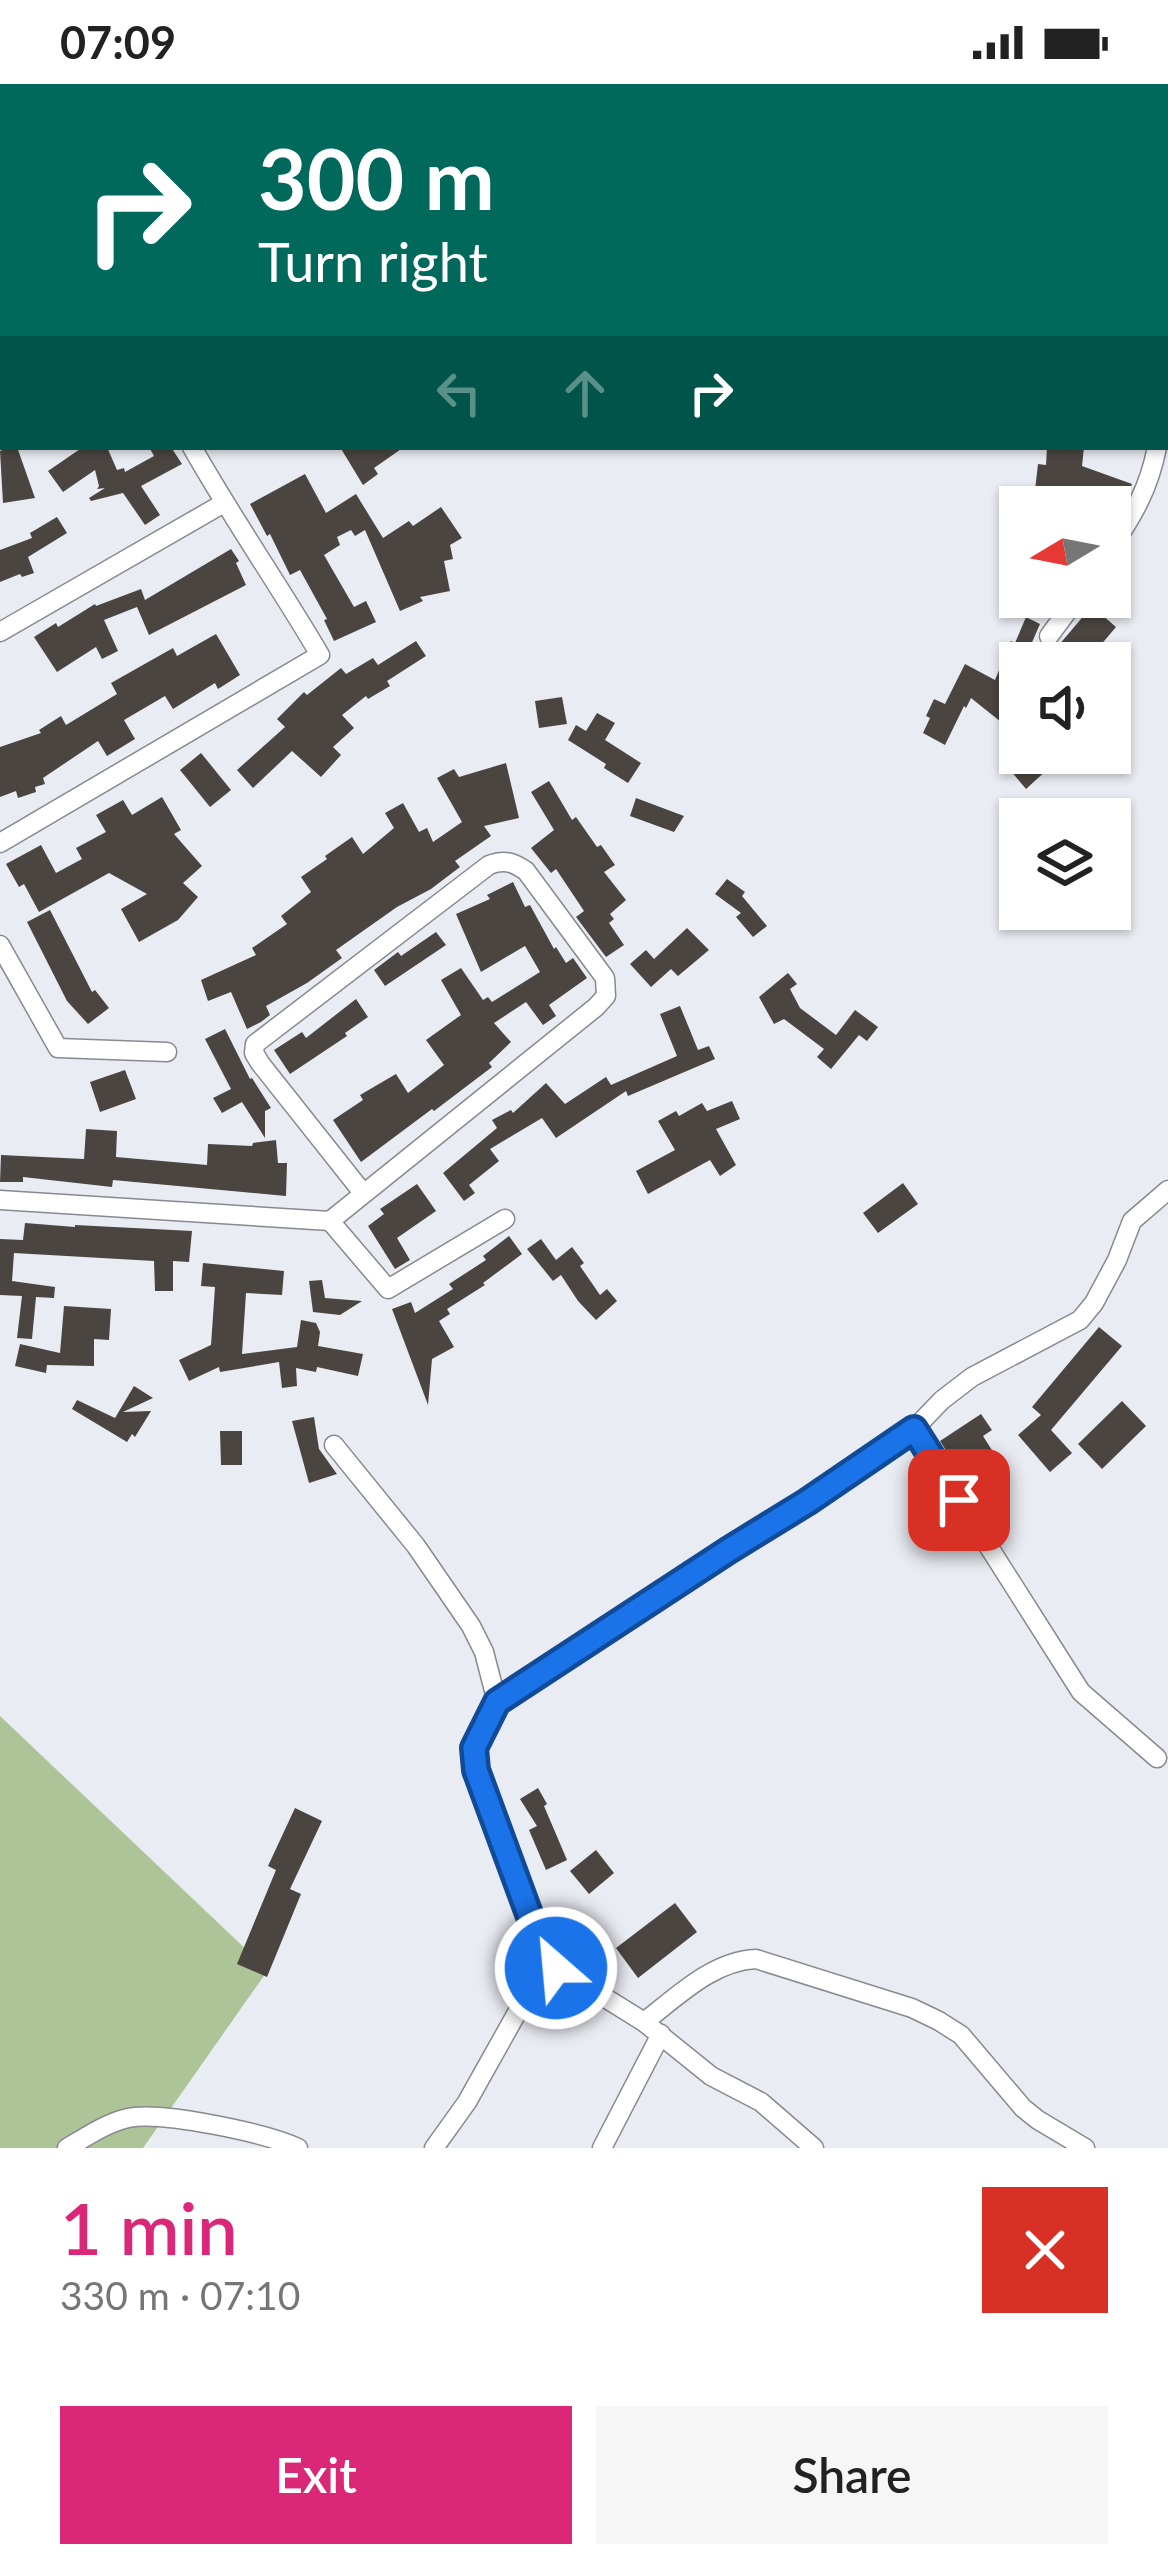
<!DOCTYPE html>
<html lang="en">
<head>
<meta charset="utf-8">
<style>
  :root { --surface:#fff; --page:#f6f6f6; --text:#222; --muted:#767676; --accent:#db2777 }
  body { margin:0; font-family:Lato,sans-serif; background:var(--page); color:var(--text); height:100vh; display:flex; flex-direction:column; font-size:45px; white-space:nowrap }
  * { box-sizing:border-box; margin:0 }
  p { font-size:39px; color:var(--muted) }
  .icon { flex:none; width:66px; height:66px; fill:none; stroke:currentColor; stroke-width:2; stroke-linecap:round; stroke-linejoin:round }
  .map { position:relative; height:2064px; overflow:hidden }
  .sheet { display:flex; flex-direction:column; background:var(--surface); flex:1 }
  .sheet>* { flex:none }
  .banner { position:absolute; left:0px; top:0px; width:1170px; height:366px; box-shadow:0 3px 9px #0004; background:#00695c; color:#fff; overflow:hidden }
  .needle { width:78px; rotate:260deg }
  .fabs { position:absolute; left:999px; top:402px; display:grid; gap:24px }
  .fabs a { display:grid; place-items:center; width:132px; height:132px; border-radius:0px; background:var(--surface); box-shadow:0 3px 9px #0004; font-size:60px }
  .pin { position:absolute; display:grid; place-items:center; width:102px; height:102px; color:#fff; margin:-51px; border-radius:24px; box-shadow:0 6px 18px #0006 }
  .me { position:absolute; width:132px; margin:-66px; rotate:333deg; stroke-linejoin:round; filter:drop-shadow(0 0 9px #0008) }
  .turn { display:flex; align-items:center; gap:42px; height:252px; padding:0 60px; font-size:54px }
  .turn .icon { width:156px; height:156px; stroke-width:2.5 }
  .turn b { display:block; font-size:84px; line-height:102px }
  .lanes { display:flex; align-items:center; height:114px; padding:0 60px; background:#0003; justify-content:center; gap:60px; direction:ltr }
  .lanes .off { opacity:.35 }
  .round { display:grid; place-items:center; flex:none; width:126px; height:126px; border-radius:0px; background:var(--page) }
  .summary { display:flex; align-items:center; justify-content:space-between; height:204px; padding:0 60px }
  h1 { font-size:72px; font-weight:600; line-height:90px; color:var(--accent) }
  .action { display:flex; gap:24px; margin-top:auto; padding:24px 60px }
  .action a { flex:1; height:138px; border-radius:0px; background:var(--accent); color:#fff; font-size:48px; font-weight:600; line-height:138px; text-align:center }
  .action a+a { background:var(--page); color:var(--text) }
  .status { display:flex; justify-content:space-between; align-items:center; height:84px; padding:0 60px; background:var(--surface); direction:ltr }
  .status svg { height:33px; fill:currentColor }
  .map>svg:first-child { display:block }
  .forest { fill:#acc498 }
  .building { fill:#4a4540 }
  .lines { fill:none; stroke-linecap:round; stroke-linejoin:round }
  .minor-casing { stroke:#87898f; stroke-width:21 }
  .minor { stroke:#fff; stroke-width:18 }
  .route-casing { stroke:#114b97; stroke-width:30 }
  .route { stroke:#1a73e8; stroke-width:21 }
</style>
</head>
<body>
<div class="status"><b>07:09</b><svg viewBox="0 0 49 12"><path d="M0 12V9h3v3zM5 12V6h3v6zM10 12V3h3v9zM15 12V0h3v12zM26 1h20v11H26zM47 4h2v5h-2z"/></svg></div>
<div class="map">
<svg width="1168" height="2064" viewBox="0 0 1168 2064">
  <rect width="100%" height="100%" fill="#eaecf3"/>
  <polygon class="forest" points="0,1632 268,1886 143,2064 0,2064"/>
  <g class="building">
    <polygon points="10,363 17,363 35,414 3,419 0,367"/>
    <polygon points="83,363 107,363 117,386 124,384 125,388 154,372 149,363 171,363 182,380 141,402 160,431 145,441 123,409 91,417 89,414 105,404 97,405 99,402 95,386 63,408 48,387"/>
    <polygon points="340,363 404,363 374,384 378,390 363,401"/>
    <polygon points="1047,363 1084,363 1082,382 1132,400 1125,416 1119,413 1115,423 1092,423 1096,412 1035,406 1038,380 1046,381"/>
    <polygon points="305,390 326,429 356,410 383,454 409,437 413,442 441,423 462,454 450,461 453,475 444,477 450,507 420,513 423,517 400,527 365,446 355,452 351,446 337,453 340,461 324,471 354,523 366,517 376,538 334,557 324,536 327,535 300,486 290,491 270,450 267,452 250,420"/>
    <polygon points="57,433 67,449 28,473 34,489 22,493 20,490 0,498 0,466 32,454 30,449"/>
    <polygon points="231,465 239,477 236,479 246,501 149,551 137,523 104,536 118,567 102,575 96,563 57,588 34,553 56,539 58,543 95,520 96,522 141,505 145,516"/>
    <polygon points="1092,522 1116,543 1088,576 1080,570 1075,576 1058,562"/>
    <polygon points="1026,533 1040,540 1023,579 1020,579 1020,587 1010,613 1017,617 1001,638 971,614 966,624 964,622 945,661 923,649 930,634 926,632 934,615 945,620 965,580 995,596 1011,557 1015,559"/>
    <polygon points="216,550 240,591 218,605 215,599 173,625 165,612 124,636 135,655 107,672 98,657 43,694 45,700 35,703 36,708 18,714 16,707 0,713 0,663 41,649 39,646 61,632 66,641 117,610 111,599 173,564 177,572"/>
    <polygon points="416,557 426,572 387,597 390,602 368,615 366,612 342,631 354,644 333,663 341,671 321,693 292,667 253,704 237,686 285,643 277,635 304,608 307,611 341,584 346,590 373,574 378,581"/>
    <polygon points="562,613 567,640 539,644 535,617"/>
    <polygon points="597,629 615,639 605,656 641,679 628,699 604,684 606,680 568,656 576,641 586,647"/>
    <polygon points="201,669 231,706 210,723 180,686"/>
    <polygon points="1026,669 1036,669 1049,684 1026,705 1011,687 1026,674"/>
    <polygon points="506,679 519,734 484,742 491,752 455,777 460,783 431,805 397,823 336,866 342,874 307,899 266,922 270,931 261,938 247,945 231,908 208,917 201,896 256,871 252,864 287,840 281,832 311,808 301,793 327,775 325,772 352,753 363,770 394,744 385,729 403,719 419,748 427,744 433,758 462,738 437,694 454,685 459,693"/>
    <polygon points="549,697 572,736 576,733 597,763 601,761 615,781 604,788 626,816 610,830 614,835 609,839 624,861 606,873 576,833 584,827 556,785 551,789 531,764 554,746 531,708"/>
    <polygon points="162,713 181,746 174,750 202,782 183,799 198,813 178,836 139,858 121,825 147,810 109,789 39,828 24,800 19,803 6,780 41,761 56,789 82,775 76,764 106,748 96,731 123,716 132,731"/>
    <polygon points="636,714 684,732 674,748 630,732"/>
    <polygon points="727,795 745,808 742,812 767,842 753,853 736,833 741,829 715,810"/>
    <polygon points="513,798 525,823 530,821 554,865 556,863 566,879 573,874 587,894 549,921 556,932 543,941 526,918 494,939 511,958 489,979 492,983 434,1027 432,1025 361,1078 333,1036 363,1016 360,1011 396,990 408,1009 444,981 426,956 461,931 441,896 461,884 483,916 488,913 492,918 540,888 525,862 481,888 456,830 490,815 487,811"/>
    <polygon points="50,826 92,908 95,906 109,924 88,940 67,917 27,838"/>
    <polygon points="687,844 709,866 678,892 671,885 651,903 630,880 646,866 654,875"/>
    <polygon points="436,848 446,861 385,902 374,886 398,868 401,872"/>
    <polygon points="788,889 797,900 790,905 800,924 836,951 855,926 878,943 867,957 859,951 831,985 817,973 824,965 784,935 774,940 759,913"/>
    <polygon points="356,915 368,933 345,949 347,952 290,990 274,966 302,948 306,954"/>
    <polygon points="680,922 698,966 709,962 715,975 628,1012 626,1007 556,1054 542,1034 490,1065 499,1077 469,1101 475,1109 464,1117 443,1089 497,1044 492,1036 511,1026 513,1029 546,999 565,1020 606,993 611,1001 677,972 660,930"/>
    <polygon points="225,945 250,995 252,994 271,1024 265,1027 265,1054 242,1018 222,1029 213,1014 231,1005 205,955"/>
    <polygon points="125,986 136,1015 100,1028 90,998"/>
    <polygon points="732,1017 740,1035 716,1045 736,1081 720,1092 710,1076 648,1110 636,1087 675,1066 658,1037 676,1027 679,1032 702,1019 707,1027"/>
    <polygon points="86,1045 117,1047 116,1073 207,1081 208,1060 252,1062 253,1059 276,1056 278,1079 287,1079 286,1112 113,1096 112,1103 23,1093 23,1098 0,1098 1,1071 84,1075"/>
    <polygon points="903,1099 918,1120 878,1149 863,1129"/>
    <polygon points="417,1100 436,1127 397,1154 410,1176 395,1185 368,1142 384,1130 380,1125"/>
    <polygon points="25,1139 75,1143 75,1141 192,1147 189,1178 173,1177 173,1207 155,1207 154,1177 14,1169 12,1197 55,1203 54,1214 36,1213 32,1255 17,1254 22,1212 0,1211 0,1155 23,1156"/>
    <polygon points="509,1152 522,1170 483,1199 485,1201 447,1225 450,1230 439,1237 454,1263 432,1275 428,1321 392,1225 411,1218 415,1229 453,1205 449,1200 486,1176 483,1172"/>
    <polygon points="541,1155 556,1176 572,1163 584,1179 580,1182 600,1211 607,1205 617,1217 596,1236 578,1217 561,1191 553,1197 527,1165"/>
    <polygon points="203,1179 284,1187 282,1211 246,1209 242,1270 297,1263 301,1236 316,1239 320,1248 318,1262 363,1270 358,1292 317,1283 316,1288 296,1284 297,1302 282,1304 279,1278 220,1288 219,1283 189,1297 179,1276 211,1261 215,1203 201,1202"/>
    <polygon points="322,1196 325,1214 362,1217 340,1231 313,1228 309,1197"/>
    <polygon points="64,1222 111,1225 109,1256 94,1255 94,1282 47,1281 46,1289 15,1282 20,1260 60,1269"/>
    <polygon points="1099,1243 1122,1262 1051,1346 1072,1369 1050,1388 1018,1351 1041,1331 1032,1323"/>
    <polygon points="134,1302 153,1314 123,1328 151,1327 135,1353 132,1350 127,1358 72,1325 77,1316 115,1334"/>
    <polygon points="1122,1317 1146,1342 1102,1385 1078,1360"/>
    <polygon points="981,1330 992,1346 983,1352 995,1371 962,1391 940,1357"/>
    <polygon points="314,1333 319,1365 337,1390 309,1399 292,1337"/>
    <polygon points="220,1347 242,1347 242,1381 221,1381"/>
    <polygon points="538,1704 547,1720 544,1722 567,1776 546,1786 529,1746 537,1742 520,1715"/>
    <polygon points="295,1724 322,1737 290,1805 301,1810 267,1893 237,1880 276,1786 268,1782"/>
    <polygon points="596,1766 614,1789 589,1810 570,1787"/>
    <polygon points="675,1819 697,1848 638,1894 616,1864"/>
  </g>
  <g class="lines">
    <g class="minor-casing">
      <g id="minor">
        <polyline points="1040,0 1047,3"/>
        <polyline points="645,3 646,0"/>
        <polyline points="0,20 3,20"/>
        <polyline points="1167,256 1168,283"/>
        <polyline points="0,333 3,331"/>
        <path d="M1110 466C1133 431 1149 405 1157 363"/>
        <polyline points="0,548 224,419"/>
        <polyline points="1049,552 1078,513"/>
        <path d="M0 759 320 571C279 501 232 434 192 363"/>
        <polyline points="0,861 58,964 167,968"/>
        <path d="M0 1116 330 1137 596 923 606 912 605 894 526 787C513 778 504 775 489 781L255 960 254 969 260 979 363 1109"/>
        <polyline points="330,1137 388,1205 505,1135"/>
        <polyline points="914,1345 1081,1608 1157,1674"/>
        <polyline points="334,1361 416,1462 471,1542 484,1568 497,1618"/>
        <polyline points="546,1877 476,1686 474,1664 497,1618 729,1466 807,1418 914,1345 942,1316 972,1293 1080,1236 1094,1219 1117,1176 1132,1137 1168,1106"/>
        <path d="M644 1938C677 1913 712 1877 756 1875L912 1924 939 1937 961 1951 1023 2024 1038 2036 1085 2064"/>
        <path d="M67 2064C86 2053 106 2039 128 2034 162 2027 266 2049 298 2064"/>
        <polyline points="434,2064 467,2018 546,1877 644,1938 711,1992 761,2018 814,2064"/>
        <polyline points="602,2064 661,1950"/>
      </g>
    </g>
    <use href="#minor" class="minor"/>
  </g>
  <g class="lines">
    <g class="route-casing">
      <polyline id="route" points="556,1884 546,1876 476,1686 474,1664 497,1618 729,1466 807,1418 914,1345 959,1416"/>
    </g>
    <use href="#route" class="route"/>
  </g>
</svg>
<div class="fabs">
<a><svg class="needle" viewBox="-14 -14 28 28"><path d="M0-13l5 13h-10z" fill="#e53935"/><path d="M0 13l5-13h-10z" fill="#767676"/></svg></a>
<a><svg class="icon" aria-label="sound" viewBox="0 0 24 24"><path d="M4 9h4l5-4v14l-5-4H4zM17 9q2 3 0 6"/></svg></a>
<a><svg class="icon" aria-label="layers" viewBox="0 0 24 24"><path d="M12 4l9 5-9 5-9-5zM3 14l9 5 9-5"/></svg></a>
</div>
<div class="pin" style="left:959px;top:1416px;background:#d93025"><svg class="icon" aria-label="arrive" viewBox="0 0 24 24"><path d="M6 21V4h12l-3 4 3 4H6"/></svg></div>
<svg class="me" style="left:556px;top:1884px" viewBox="-20 -20 40 40"><circle r="17" fill="#1a73e8" stroke="#fff" stroke-width="3"/><path d="M0-11L8 9 0 5-8 9z" fill="#fff"/></svg>
<div class="banner">
<div class="turn"><svg class="icon" aria-label="right" viewBox="0 0 24 24"><path d="M7 20v-9h11M14 6l5 5-5 5"/></svg><div><b>300 m</b>Turn right</div></div>
<div class="lanes"><svg class="icon off" aria-label="left" viewBox="0 0 24 24"><path d="M17 20v-9H6M10 6l-5 5 5 5"/></svg><svg class="icon off" aria-label="ahead" viewBox="0 0 24 24"><path d="M12 20V5M6 11l6-6 6 6"/></svg><svg class="icon" aria-label="right" viewBox="0 0 24 24"><path d="M7 20v-9h11M14 6l5 5-5 5"/></svg></div>
</div>
</div>
<section class="sheet">
<div class="summary"><div><h1>1 min</h1><p>330 m · 07:10</p></div><a class="round" style="background:#d93025;color:#fff"><svg class="icon" aria-label="close" viewBox="0 0 24 24"><path d="M6 6l12 12M18 6L6 18"/></svg></a></div>
<div class="action"><a>Exit</a><a>Share</a></div>
</section>
</body>
</html>
